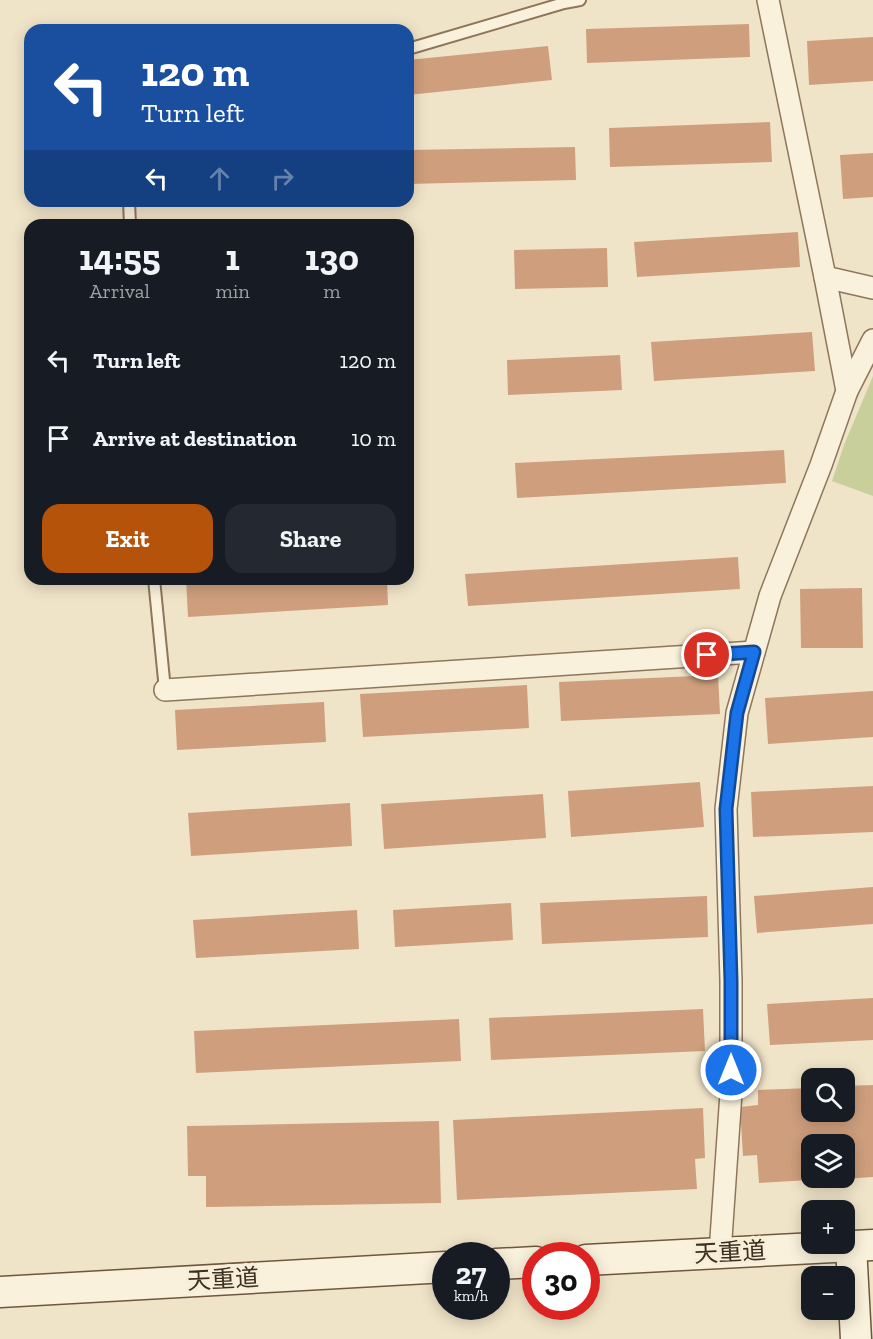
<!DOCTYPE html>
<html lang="en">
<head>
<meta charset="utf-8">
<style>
  :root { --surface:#171b24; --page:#242831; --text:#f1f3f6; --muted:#9ea1a6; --accent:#b45309 }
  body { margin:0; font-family:"Zilla Slab","Noto Sans SC",serif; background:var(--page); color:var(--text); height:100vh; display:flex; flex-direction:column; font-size:22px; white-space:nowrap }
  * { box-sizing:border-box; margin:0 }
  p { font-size:20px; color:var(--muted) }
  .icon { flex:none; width:33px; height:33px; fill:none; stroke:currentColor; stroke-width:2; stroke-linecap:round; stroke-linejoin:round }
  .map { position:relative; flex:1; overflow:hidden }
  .side { position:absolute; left:24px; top:219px; width:390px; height:366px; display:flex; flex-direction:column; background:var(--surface); border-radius:18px; box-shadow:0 3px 15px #0003 }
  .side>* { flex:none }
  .hud { position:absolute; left:24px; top:24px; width:390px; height:183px; border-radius:18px; box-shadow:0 3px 15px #0003; background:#1a4fa0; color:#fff; overflow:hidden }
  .controls { position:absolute; left:801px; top:1068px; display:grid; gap:12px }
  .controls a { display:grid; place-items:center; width:54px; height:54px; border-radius:12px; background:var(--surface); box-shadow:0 3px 15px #0003; font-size:30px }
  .speed { position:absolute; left:432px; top:1242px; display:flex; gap:12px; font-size:30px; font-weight:700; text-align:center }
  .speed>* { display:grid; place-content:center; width:78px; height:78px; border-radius:50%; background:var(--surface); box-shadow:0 3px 15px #0003; line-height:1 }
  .speed small { font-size:15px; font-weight:400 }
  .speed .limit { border:9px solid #d22; background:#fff; color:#111 }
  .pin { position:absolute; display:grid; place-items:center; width:51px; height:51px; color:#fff; margin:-26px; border:3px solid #fff; border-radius:50%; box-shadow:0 2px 6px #0007 }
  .me { position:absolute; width:66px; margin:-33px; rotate:0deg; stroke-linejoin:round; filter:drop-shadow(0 0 4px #0008) }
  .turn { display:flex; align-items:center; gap:21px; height:126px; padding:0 18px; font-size:27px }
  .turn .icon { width:78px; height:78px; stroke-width:2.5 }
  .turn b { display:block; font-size:42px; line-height:51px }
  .lanes { display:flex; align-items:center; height:57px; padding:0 18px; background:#0003; justify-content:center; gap:30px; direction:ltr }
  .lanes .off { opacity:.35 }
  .eta { display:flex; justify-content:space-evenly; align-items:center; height:102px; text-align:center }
  .eta b { font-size:36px; font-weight:700; line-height:42px }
  .primary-button { display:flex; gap:12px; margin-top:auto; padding:12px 18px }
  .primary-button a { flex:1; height:69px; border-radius:18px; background:var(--accent); color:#fff; font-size:24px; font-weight:700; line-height:69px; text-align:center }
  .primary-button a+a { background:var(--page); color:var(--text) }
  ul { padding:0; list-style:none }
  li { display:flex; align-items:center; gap:18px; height:78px; padding:0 18px }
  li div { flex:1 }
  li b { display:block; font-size:22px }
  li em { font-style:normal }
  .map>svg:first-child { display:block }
  .green { fill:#c9cf9b }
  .building { fill:#cf9f7d }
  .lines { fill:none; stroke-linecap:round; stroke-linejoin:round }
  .lane-casing { stroke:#8d765c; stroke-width:14 }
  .street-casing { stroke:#8d765c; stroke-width:24 }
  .secondary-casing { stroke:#6f573f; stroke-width:33 }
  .lane { stroke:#faf1dc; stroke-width:10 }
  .street { stroke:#faf1dc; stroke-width:21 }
  .secondary { stroke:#faf1dc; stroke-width:30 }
  .route-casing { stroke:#114b97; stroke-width:15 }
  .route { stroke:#1a73e8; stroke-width:10 }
  .labels { text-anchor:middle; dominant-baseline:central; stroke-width:6; stroke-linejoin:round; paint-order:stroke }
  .street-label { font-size:24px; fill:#3d2e20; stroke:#f7eed8 }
</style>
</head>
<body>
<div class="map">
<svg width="873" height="1339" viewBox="0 0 873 1339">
  <rect width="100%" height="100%" fill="#f0e4c8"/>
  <polygon class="green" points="873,376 873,496 832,481 844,445"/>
  <g class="building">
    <polygon points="749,24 750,57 587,63 586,29"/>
    <polygon points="873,37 873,81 809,85 807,41"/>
    <polygon points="548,46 552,80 408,95 408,60"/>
    <polygon points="770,122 772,162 610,167 609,128"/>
    <polygon points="575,147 576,180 408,184 408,150"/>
    <polygon points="873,153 873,197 843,199 840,155"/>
    <polygon points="362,220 362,225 286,225 286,223"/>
    <polygon points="798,232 800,267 637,277 634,242"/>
    <polygon points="607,248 608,287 515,289 514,250"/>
    <polygon points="812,332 815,371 654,381 651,342"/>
    <polygon points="620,355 622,390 508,395 507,360"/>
    <polygon points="784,450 786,483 517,498 515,463"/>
    <polygon points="738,557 740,589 468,606 465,574"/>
    <polygon points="186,579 387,579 388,605 188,617"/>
    <polygon points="862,588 863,648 801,648 800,589"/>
    <polygon points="718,675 720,714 561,721 559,682"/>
    <polygon points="527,685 529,728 363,737 360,694"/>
    <polygon points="873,691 873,737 768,744 765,698"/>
    <polygon points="324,702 326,742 177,750 175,710"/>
    <polygon points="700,782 704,827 571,837 568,791"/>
    <polygon points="873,786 873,832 753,837 751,792"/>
    <polygon points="543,794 546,838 384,849 381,804"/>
    <polygon points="350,803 352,846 191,856 188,813"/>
    <polygon points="873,887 873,924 757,933 754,896"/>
    <polygon points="707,896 708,937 542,944 540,903"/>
    <polygon points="511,903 513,940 395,947 393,910"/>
    <polygon points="357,910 359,949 196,958 193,920"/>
    <polygon points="873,998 873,1040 770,1045 767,1004"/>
    <polygon points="703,1009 705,1051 491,1060 489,1018"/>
    <polygon points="459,1019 461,1061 196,1073 194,1031"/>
    <polygon points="873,1085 873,1177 844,1179 844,1144 812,1144 812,1178 828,1178 828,1179 759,1183 757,1155 743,1156 740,1107 758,1105 758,1090 812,1088 812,1112 844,1112 844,1086"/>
    <polygon points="703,1108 705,1158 695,1159 697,1189 457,1200 453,1120"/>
    <polygon points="439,1121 441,1203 206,1207 206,1176 188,1176 187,1126"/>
  </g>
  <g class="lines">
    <g class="lane-casing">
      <g id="lane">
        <polyline points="408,49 564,3 580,0"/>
        <polyline points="129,201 130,225"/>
        <polyline points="154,579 165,690"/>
      </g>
    </g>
    <g class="street-casing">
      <g id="street">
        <polyline points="768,0 825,277 847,391"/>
        <polyline points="825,277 873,288"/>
        <polyline points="165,690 754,652"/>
        <polyline points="720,1253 731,1093 731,981 726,809 737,713 770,596 821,465 847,391 873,340"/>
      </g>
    </g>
    <g class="secondary-casing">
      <g id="secondary">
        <polyline points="851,1246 856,1339"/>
        <polyline points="586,1260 873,1245"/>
        <polyline points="496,1264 536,1262"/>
        <polyline points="0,1292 446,1267"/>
      </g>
    </g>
    <use href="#lane" class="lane"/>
    <use href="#street" class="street"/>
    <use href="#secondary" class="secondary"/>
  </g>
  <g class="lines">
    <g class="route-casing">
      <polyline id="route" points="707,655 754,652 737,713 726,809 731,981 731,1070"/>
    </g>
    <use href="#route" class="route"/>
  </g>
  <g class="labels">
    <g class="street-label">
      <text transform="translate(730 1252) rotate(-3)">天重道</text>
      <text transform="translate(223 1279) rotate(-3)">天重道</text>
    </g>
  </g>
</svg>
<div class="controls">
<a><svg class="icon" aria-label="search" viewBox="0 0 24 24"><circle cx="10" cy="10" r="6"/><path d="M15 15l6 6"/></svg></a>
<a><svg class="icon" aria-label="layers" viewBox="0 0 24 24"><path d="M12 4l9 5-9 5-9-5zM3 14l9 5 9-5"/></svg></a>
<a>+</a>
<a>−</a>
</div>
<div class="speed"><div>27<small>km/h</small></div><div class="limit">30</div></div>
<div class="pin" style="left:707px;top:655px;background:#d93025"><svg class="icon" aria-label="arrive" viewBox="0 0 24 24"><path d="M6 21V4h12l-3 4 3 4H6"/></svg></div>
<svg class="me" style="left:731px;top:1070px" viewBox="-20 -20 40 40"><circle r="17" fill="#1a73e8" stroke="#fff" stroke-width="3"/><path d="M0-11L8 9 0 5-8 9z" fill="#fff"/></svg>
<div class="hud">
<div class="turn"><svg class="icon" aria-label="left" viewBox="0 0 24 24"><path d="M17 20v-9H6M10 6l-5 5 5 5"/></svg><div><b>120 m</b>Turn left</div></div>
<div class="lanes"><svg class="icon" aria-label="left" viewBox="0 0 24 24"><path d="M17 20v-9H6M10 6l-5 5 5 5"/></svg><svg class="icon off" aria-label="ahead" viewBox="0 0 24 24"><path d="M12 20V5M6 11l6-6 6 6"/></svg><svg class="icon off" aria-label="right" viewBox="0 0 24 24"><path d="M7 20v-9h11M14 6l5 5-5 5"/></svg></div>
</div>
<section class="side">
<div class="eta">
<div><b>14:55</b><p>Arrival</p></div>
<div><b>1</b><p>min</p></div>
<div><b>130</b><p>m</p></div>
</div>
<ul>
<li><svg class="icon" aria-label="left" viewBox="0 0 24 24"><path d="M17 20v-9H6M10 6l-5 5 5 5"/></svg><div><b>Turn left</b></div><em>120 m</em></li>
<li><svg class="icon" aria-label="arrive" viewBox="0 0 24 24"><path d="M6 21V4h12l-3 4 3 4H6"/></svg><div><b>Arrive at destination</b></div><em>10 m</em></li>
</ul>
<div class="primary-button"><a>Exit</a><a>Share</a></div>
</section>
</div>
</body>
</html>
